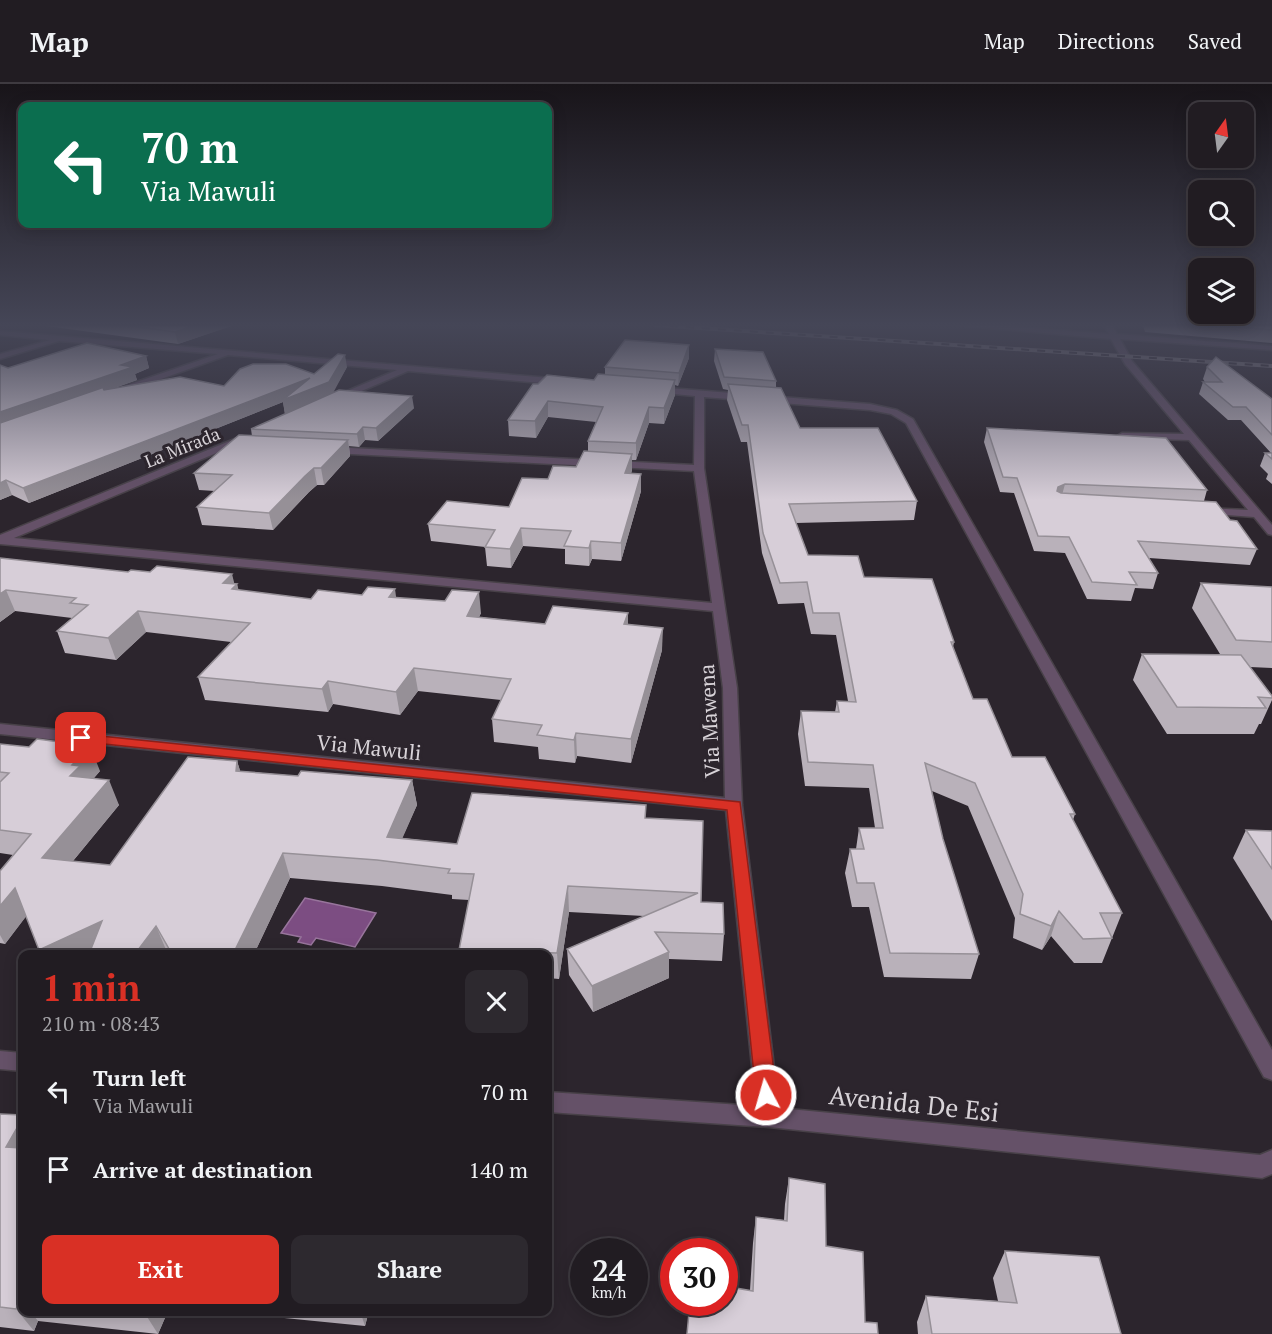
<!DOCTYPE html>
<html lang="en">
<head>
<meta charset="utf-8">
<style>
  :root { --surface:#211c22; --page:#2d292f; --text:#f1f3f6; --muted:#a2a1a5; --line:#3e3a40; --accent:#d93025 }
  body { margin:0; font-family:"PT Serif",serif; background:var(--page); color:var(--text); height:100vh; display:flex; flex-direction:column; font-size:22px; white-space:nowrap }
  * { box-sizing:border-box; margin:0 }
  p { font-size:20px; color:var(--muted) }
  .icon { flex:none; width:33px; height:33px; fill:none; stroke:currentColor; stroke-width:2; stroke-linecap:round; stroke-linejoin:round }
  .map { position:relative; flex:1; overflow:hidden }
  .sheet { position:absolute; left:18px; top:866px; width:534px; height:366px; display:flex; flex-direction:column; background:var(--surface); border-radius:12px; box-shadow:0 3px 15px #0003,0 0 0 2px var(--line) }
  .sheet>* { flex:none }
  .banner { position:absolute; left:18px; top:18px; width:534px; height:126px; border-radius:12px; box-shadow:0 3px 15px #0003,0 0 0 2px var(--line); background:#0b6e4f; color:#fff; overflow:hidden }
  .needle { width:39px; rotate:14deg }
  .controls { position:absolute; left:1188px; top:18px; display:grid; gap:12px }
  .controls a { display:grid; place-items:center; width:66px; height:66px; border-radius:12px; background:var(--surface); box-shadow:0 3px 15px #0003,0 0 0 2px var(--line); font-size:30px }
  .speed { position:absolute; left:570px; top:1154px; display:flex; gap:12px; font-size:30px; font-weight:700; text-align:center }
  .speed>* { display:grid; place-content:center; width:78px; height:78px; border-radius:50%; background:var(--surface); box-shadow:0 3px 15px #0003,0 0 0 2px var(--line); line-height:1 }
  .speed small { font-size:15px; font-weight:400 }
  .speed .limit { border:9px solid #d22; background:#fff; color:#111 }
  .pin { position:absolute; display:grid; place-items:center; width:51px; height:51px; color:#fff; margin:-26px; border-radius:12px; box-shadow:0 3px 9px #0006 }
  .me { position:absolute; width:66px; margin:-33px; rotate:354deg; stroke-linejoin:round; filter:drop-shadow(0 0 4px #0008) }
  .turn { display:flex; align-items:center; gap:21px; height:126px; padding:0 24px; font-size:27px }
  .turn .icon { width:78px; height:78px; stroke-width:2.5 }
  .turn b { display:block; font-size:42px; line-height:51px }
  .round { display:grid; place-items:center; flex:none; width:63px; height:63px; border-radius:12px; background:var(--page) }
  .head { display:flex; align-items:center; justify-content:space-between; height:102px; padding:0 24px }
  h1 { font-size:36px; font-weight:700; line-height:45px; color:var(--accent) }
  .primary-button { display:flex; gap:12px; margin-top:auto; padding:12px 24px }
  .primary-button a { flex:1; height:69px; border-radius:12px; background:var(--accent); color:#fff; font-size:24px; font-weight:700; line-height:69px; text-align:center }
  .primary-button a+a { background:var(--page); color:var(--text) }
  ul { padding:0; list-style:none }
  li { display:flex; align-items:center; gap:18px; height:78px; padding:0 24px }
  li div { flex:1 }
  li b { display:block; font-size:22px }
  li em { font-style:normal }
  header { display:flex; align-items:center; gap:36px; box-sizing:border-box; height:84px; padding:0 30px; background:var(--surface); border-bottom:2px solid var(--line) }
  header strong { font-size:28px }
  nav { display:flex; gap:33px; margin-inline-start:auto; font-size:21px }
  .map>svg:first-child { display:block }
  .water { fill:#7c4d82; stroke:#98759c; stroke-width:1.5 }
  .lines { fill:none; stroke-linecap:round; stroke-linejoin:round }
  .minor-casing { stroke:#484148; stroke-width:3 }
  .minor { fill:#655168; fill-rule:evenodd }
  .rail-casing { stroke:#7d777d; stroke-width:4 }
  .rail { stroke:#2c252d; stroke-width:2; stroke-dasharray:8; stroke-linecap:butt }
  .wall { fill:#b9b1ba }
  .shaded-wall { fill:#969097 }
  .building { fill:#d7ced8; stroke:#969097; stroke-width:1.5 }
  .route { fill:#d93025; stroke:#8d1f18; stroke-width:1.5 }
  .labels { text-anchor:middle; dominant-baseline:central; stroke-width:6; stroke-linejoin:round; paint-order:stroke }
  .far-street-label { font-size:18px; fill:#d8d3d8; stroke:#2c252d }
  .street-label { font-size:21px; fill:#d8d3d8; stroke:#2c252d }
  .near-street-label { font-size:26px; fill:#d8d3d8; stroke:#2c252d }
</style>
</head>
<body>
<header>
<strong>Map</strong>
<nav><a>Map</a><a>Directions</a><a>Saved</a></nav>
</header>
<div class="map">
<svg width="1272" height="1250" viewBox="0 0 1272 1250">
  <rect width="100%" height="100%" fill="#2c252d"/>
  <polygon class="water" points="305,814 376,829 355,863 316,854 311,861 298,858 301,853 281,849"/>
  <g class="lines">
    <g class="minor-casing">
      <g id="minor">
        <polygon points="956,241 995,241 1109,250 1104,241 1112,241 1117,250 1272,262 1272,266 1120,255 1132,277 1272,441 1272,451 1268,450 1254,433 1200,429 1200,425 1204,424 1248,426 1189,356 1119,354 1117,352 1122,349 1184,350 1125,280 1111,255"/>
        <polygon points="0,247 562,295 566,298 562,301 408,287 336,318 333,317 333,313 397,286 228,271 122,309 118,306 119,304 218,270 59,257 0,275 0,270 50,256 0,251"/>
        <polygon points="655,303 870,320 897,326 913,335 1272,966 1272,996 1264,993 906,339 891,330 870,326 704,313 704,384 737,604 742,721 779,1024 1260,1071 1272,1066 1272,1090 1262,1094 769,1043 548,1028 548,1008 756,1022 726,726 0,650 0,640 725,714 723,604 713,527 0,460 0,451 242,352 245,353 245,357 14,454 712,519 694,387 331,369 326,366 331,363 694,381 695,312 652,308 652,304"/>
        <polygon points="0,967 22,969 22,987 0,985"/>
      </g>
    </g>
    <use href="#minor" class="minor"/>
    <g class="rail-casing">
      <polyline id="rail" points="654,241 1272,282"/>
    </g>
    <use href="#rail" class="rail"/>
  </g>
  <g class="wall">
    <polygon points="39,241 234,241 178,260"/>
    <polygon points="1143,241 1272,241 1272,259 1145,248"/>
    <polygon points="715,265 776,297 776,303 800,344 917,417 914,436 796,439 808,471 864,493 954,558 953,563 973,615 1012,673 1075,730 1073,736 1122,829 1102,879 1074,879 1051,852 1042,866 1013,854 1015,834 968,722 932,707 943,755 979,870 971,895 884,893 869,823 852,823 845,789 850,765 856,765 859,744 875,744 869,704 805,702 798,650 801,627 835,628 837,617 848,617 836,551 811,550 804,519 778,520 762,469 747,358 741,358 727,316 728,306 723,305 714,277"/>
    <polygon points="146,272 149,284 135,290 137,296 112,305 224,302 314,290 347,283 332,309 414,324 378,357 365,356 359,363 349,362 350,372 324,401 317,401 309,408 273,446 202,441 197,423 215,407 199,406 194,389 252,352 251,345 285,330 283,318 29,419 12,411 0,416 8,284"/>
    <polygon points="689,274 678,302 675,301 675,311 664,340 649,339 636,376 632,376 632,386 631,390 641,407 621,477 592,475 589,482 565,480 565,465 523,462 511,484 487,482 485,463 431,457 428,440 509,423 548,395 576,383 588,368 588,357 596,338 548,333 536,354 509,352 508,336 538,300 594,296 605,290 605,283"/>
    <polygon points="1207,283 1272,315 1272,400 1266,395 1268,390 1260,382 1265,369 1271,369 1241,336 1228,336 1199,310 1203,298 1205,298 1203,295"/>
    <polygon points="987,344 1207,406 1204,417 1230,436 1257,465 1250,481 1149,474 1158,489 1153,505 1135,504 1131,517 1087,515 1065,469 1034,467 1014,409 1000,408 984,358"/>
    <polygon points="0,474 237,500 238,506 311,515 362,511 396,513 481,529 479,533 545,540 628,541 662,566 631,679 577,672 575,679 539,675 538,663 494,658 492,635 501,616 418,607 400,631 333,620 328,628 205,616 198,593 231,558 146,548 116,576 65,569 57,547 72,534 15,527 0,538"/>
    <polygon points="1201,499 1272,503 1272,584 1250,583 1272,612 1272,616 1261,640 1259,640 1254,650 1167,650 1133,596 1142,570 1220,570 1192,524"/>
    <polygon points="0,660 100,687 93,695 119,721 73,777 110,781 237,677 240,687 298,692 412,696 417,721 402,754 457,760 646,734 703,737 701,818 724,850 722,877 669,875 669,894 593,928 569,891 567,865 644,832 569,828 559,895 548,894 548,870 459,870 459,866 469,816 452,815 452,811 382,802 290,794 254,870 168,870 167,868 26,832 5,860 0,859 0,787 13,771 0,769"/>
    <polygon points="1246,746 1272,747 1272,837 1233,774"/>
    <polygon points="0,1030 22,1031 22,1227 168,1227 158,1250 38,1237 34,1247 0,1243"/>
    <polygon points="789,1094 826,1162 865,1238 750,1206 753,1159 756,1133 784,1136 785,1120"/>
    <polygon points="1005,1167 1121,1250 918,1250 917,1238 926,1212 998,1217 993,1194"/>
    <polygon points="234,1227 369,1227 365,1242 235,1229"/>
  </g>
  <g class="shaded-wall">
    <polygon points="196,241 234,241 178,260 175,248"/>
    <polygon points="689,261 689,274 678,302 679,289"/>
    <polygon points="345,271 347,283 332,311 285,330 283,318 29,419 23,404 310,294"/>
    <polygon points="146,272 149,284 135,290 137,296 0,344 0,328"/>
    <polygon points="675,296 675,311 664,340 664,324"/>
    <polygon points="412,312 414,324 378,357 376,344"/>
    <polygon points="548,317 548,333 536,354 535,337"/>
    <polygon points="649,323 649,339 636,376 636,359"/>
    <polygon points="363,343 365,356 359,363 357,350"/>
    <polygon points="348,356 350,372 324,401 321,384"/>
    <polygon points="632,370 632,386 625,406 625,389"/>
    <polygon points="314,384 317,401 309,408 273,446 269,429 305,392"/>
    <polygon points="641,390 641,407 621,477 621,459"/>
    <polygon points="6,396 12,411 0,416 0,399"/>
    <polygon points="1065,400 1061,415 1054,418 1058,403"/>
    <polygon points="521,444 523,462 511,484 510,465"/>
    <polygon points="591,457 592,475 589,482 589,464"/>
    <polygon points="232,490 235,502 237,500 243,522 223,499"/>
    <polygon points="395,505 398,527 389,513"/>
    <polygon points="6,506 15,527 0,538 0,510"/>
    <polygon points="479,508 481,529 469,554 467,532"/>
    <polygon points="138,527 146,548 116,576 108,554"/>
    <polygon points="628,529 628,551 624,540"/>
    <polygon points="663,544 662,566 631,679 631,655"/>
    <polygon points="414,584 418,607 400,631 396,608"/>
    <polygon points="328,597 333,620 328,628 322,605"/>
    <polygon points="576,649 577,672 575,679 574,656"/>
    <polygon points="90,662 100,687 88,701 70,692 72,681"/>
    <polygon points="237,677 245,702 236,687"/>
    <polygon points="109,696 119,721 54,800 42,774"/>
    <polygon points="412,696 417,721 392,778 387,753"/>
    <polygon points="283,769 290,794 254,870 233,870"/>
    <polygon points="568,802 569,828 559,895 557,869"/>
    <polygon points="15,804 28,830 5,860 0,851 0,822"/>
    <polygon points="1059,827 1051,852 1042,866 1051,842"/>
    <polygon points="102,837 100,870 41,870 39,866"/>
    <polygon points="156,842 167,868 165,870 135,870"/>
    <polygon points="669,868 669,894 593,928 592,902"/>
    <polygon points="22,1035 22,1086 6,1063"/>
    <polygon points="21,1215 22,1217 22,1227 30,1227 38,1237 34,1247 16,1225"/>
    <polygon points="144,1227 168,1227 158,1250 144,1228"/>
    <polygon points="360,1227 369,1227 365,1242"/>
  </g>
  <g class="building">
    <polygon points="124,241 196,241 175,248"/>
    <polygon points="1217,241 1272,241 1272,246"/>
    <polygon points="625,256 689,261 679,289 605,283"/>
    <polygon points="87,259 146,272 121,281 133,283 0,328 0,281 8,284"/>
    <polygon points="715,265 763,268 776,297 724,293"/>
    <polygon points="338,270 345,271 329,298 283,316 310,294 23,404 6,396 0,399 0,339 110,301 103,304 104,306 180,293 224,302 240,285 253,280 286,280 314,290"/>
    <polygon points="1216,273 1272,315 1272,351 1246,323 1233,323 1203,298 1222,298 1207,283"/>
    <polygon points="598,290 675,296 664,324 649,323 636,359 588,357 603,323 548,317 535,337 508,336 533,300 538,300 547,291 594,296"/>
    <polygon points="728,300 781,304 800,344 878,344 917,417 789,420 808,471 858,472 864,493 932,495 954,558 951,558 973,615 987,615 1012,673 1045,673 1075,730 1070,730 1122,829 1100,829 1112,854 1083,855 1059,827 1051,842 1020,830 1023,810 975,699 925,679 943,755 979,870 890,869 874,799 857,799 850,765 864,765 859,744 883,744 873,681 808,678 801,627 839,628 837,617 856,618 839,529 813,529 807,498 780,499 763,449 748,341 742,341"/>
    <polygon points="339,306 412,312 376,344 363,343 357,350 251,345"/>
    <polygon points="987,344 1166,354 1207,406 1065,400 1058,403 1057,407 1061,409 1216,418 1230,436 1237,437 1257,465 1138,457 1158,489 1129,488 1137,501 1092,498 1069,453 1038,452 1017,394 1003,393"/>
    <polygon points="239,351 348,356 321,384 314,384 305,392 269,429 197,423 232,391 194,389"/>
    <polygon points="584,367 632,370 625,389 641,390 621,459 591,457 589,464 564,462 571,447 521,444 510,465 485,463 495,446 428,440 447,417 509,423 522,394 548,395 553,382 576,383"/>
    <polygon points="1265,369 1272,369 1272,375"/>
    <polygon points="0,474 128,488 131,486 150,488 157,482 232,490 223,499 237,500 232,505 311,515 318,506 362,511 368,503 395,505 389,513 445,517 452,506 479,508 467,532 545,540 553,522 628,529 624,540 663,544 631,655 576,649 574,656 537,651 542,641 492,635 511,595 414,584 396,608 328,597 322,605 198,593 250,539 138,527 108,554 57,547 88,521 70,519 76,514 6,506 0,510"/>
    <polygon points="1201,499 1272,503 1272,558 1236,556"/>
    <polygon points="1142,570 1241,571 1272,612 1272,614 1258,613 1266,624 1177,623"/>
    <polygon points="37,655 90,662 72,681 80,682 70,692 109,696 42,774 110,781 188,673 237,677 236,687 298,692 301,687 412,696 387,753 457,760 472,709 646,721 645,734 703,737 701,818 723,819 724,850 655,848 669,868 592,902 567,865 698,809 568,802 557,869 459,866 474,790 448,789 450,785 377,776 283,769 233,870 172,870 156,842 135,870 89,870 102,837 39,866 15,804 0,822 0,787 31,750 0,746 0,698 9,689 0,688 0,660 29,663"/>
    <polygon points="1246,746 1272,747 1272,785"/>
    <polygon points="0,1030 22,1031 22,1035 6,1063 22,1064 22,1215 21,1215 16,1225 0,1223"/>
    <polygon points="789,1094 825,1100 826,1162 863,1168 865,1238 877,1239 878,1250 687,1250 690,1218 724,1218 724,1202 753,1207 756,1133 787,1137"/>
    <polygon points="1005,1167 1099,1173 1121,1250 932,1250 926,1212 1017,1219"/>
  </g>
  <linearGradient id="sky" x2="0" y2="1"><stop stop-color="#181419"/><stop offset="0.58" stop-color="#454657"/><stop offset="1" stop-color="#454657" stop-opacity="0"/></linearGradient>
  <rect width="1272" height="416" fill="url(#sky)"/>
  <polygon class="route" points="81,650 740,718 777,1011 774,1017 766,1020 759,1017 756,1011 727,726 76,657 74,654"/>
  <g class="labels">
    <g class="far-street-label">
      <text transform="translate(182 363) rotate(-22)">La Mirada</text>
    </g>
    <g class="street-label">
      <text transform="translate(709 637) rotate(-93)">Via Mawena</text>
      <text transform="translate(369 663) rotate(6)">Via Mawuli</text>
    </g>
    <g class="near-street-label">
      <text transform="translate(914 1019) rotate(6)">Avenida De Esi</text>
    </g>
  </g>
</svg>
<div class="controls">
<a><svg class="needle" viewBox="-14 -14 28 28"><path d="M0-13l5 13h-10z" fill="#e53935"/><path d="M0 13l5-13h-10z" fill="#a2a1a5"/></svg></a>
<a><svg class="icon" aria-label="search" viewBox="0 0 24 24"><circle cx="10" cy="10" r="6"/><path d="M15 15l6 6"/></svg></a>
<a><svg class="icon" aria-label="layers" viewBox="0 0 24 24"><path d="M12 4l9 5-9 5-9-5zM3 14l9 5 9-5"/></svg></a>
</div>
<div class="speed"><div>24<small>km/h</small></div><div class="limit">30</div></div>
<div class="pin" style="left:81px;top:654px;background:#d93025"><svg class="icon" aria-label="arrive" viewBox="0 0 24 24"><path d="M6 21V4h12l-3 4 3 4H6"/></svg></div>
<svg class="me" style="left:766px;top:1011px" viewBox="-20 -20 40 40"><circle r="17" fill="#d93025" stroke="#fff" stroke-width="3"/><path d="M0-11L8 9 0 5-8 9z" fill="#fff"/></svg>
<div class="banner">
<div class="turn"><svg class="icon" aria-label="left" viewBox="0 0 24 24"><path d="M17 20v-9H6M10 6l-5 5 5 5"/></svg><div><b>70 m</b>Via Mawuli</div></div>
</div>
<section class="sheet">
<div class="head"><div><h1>1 min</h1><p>210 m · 08:43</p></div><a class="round"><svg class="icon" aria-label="close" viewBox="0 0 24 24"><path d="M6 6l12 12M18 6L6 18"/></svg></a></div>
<ul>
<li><svg class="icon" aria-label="left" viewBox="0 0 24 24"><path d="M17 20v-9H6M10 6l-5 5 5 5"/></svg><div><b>Turn left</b><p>Via Mawuli</p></div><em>70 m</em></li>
<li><svg class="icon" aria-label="arrive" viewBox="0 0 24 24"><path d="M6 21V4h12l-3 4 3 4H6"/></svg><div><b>Arrive at destination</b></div><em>140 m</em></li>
</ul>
<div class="primary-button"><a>Exit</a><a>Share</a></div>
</section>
</div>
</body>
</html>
